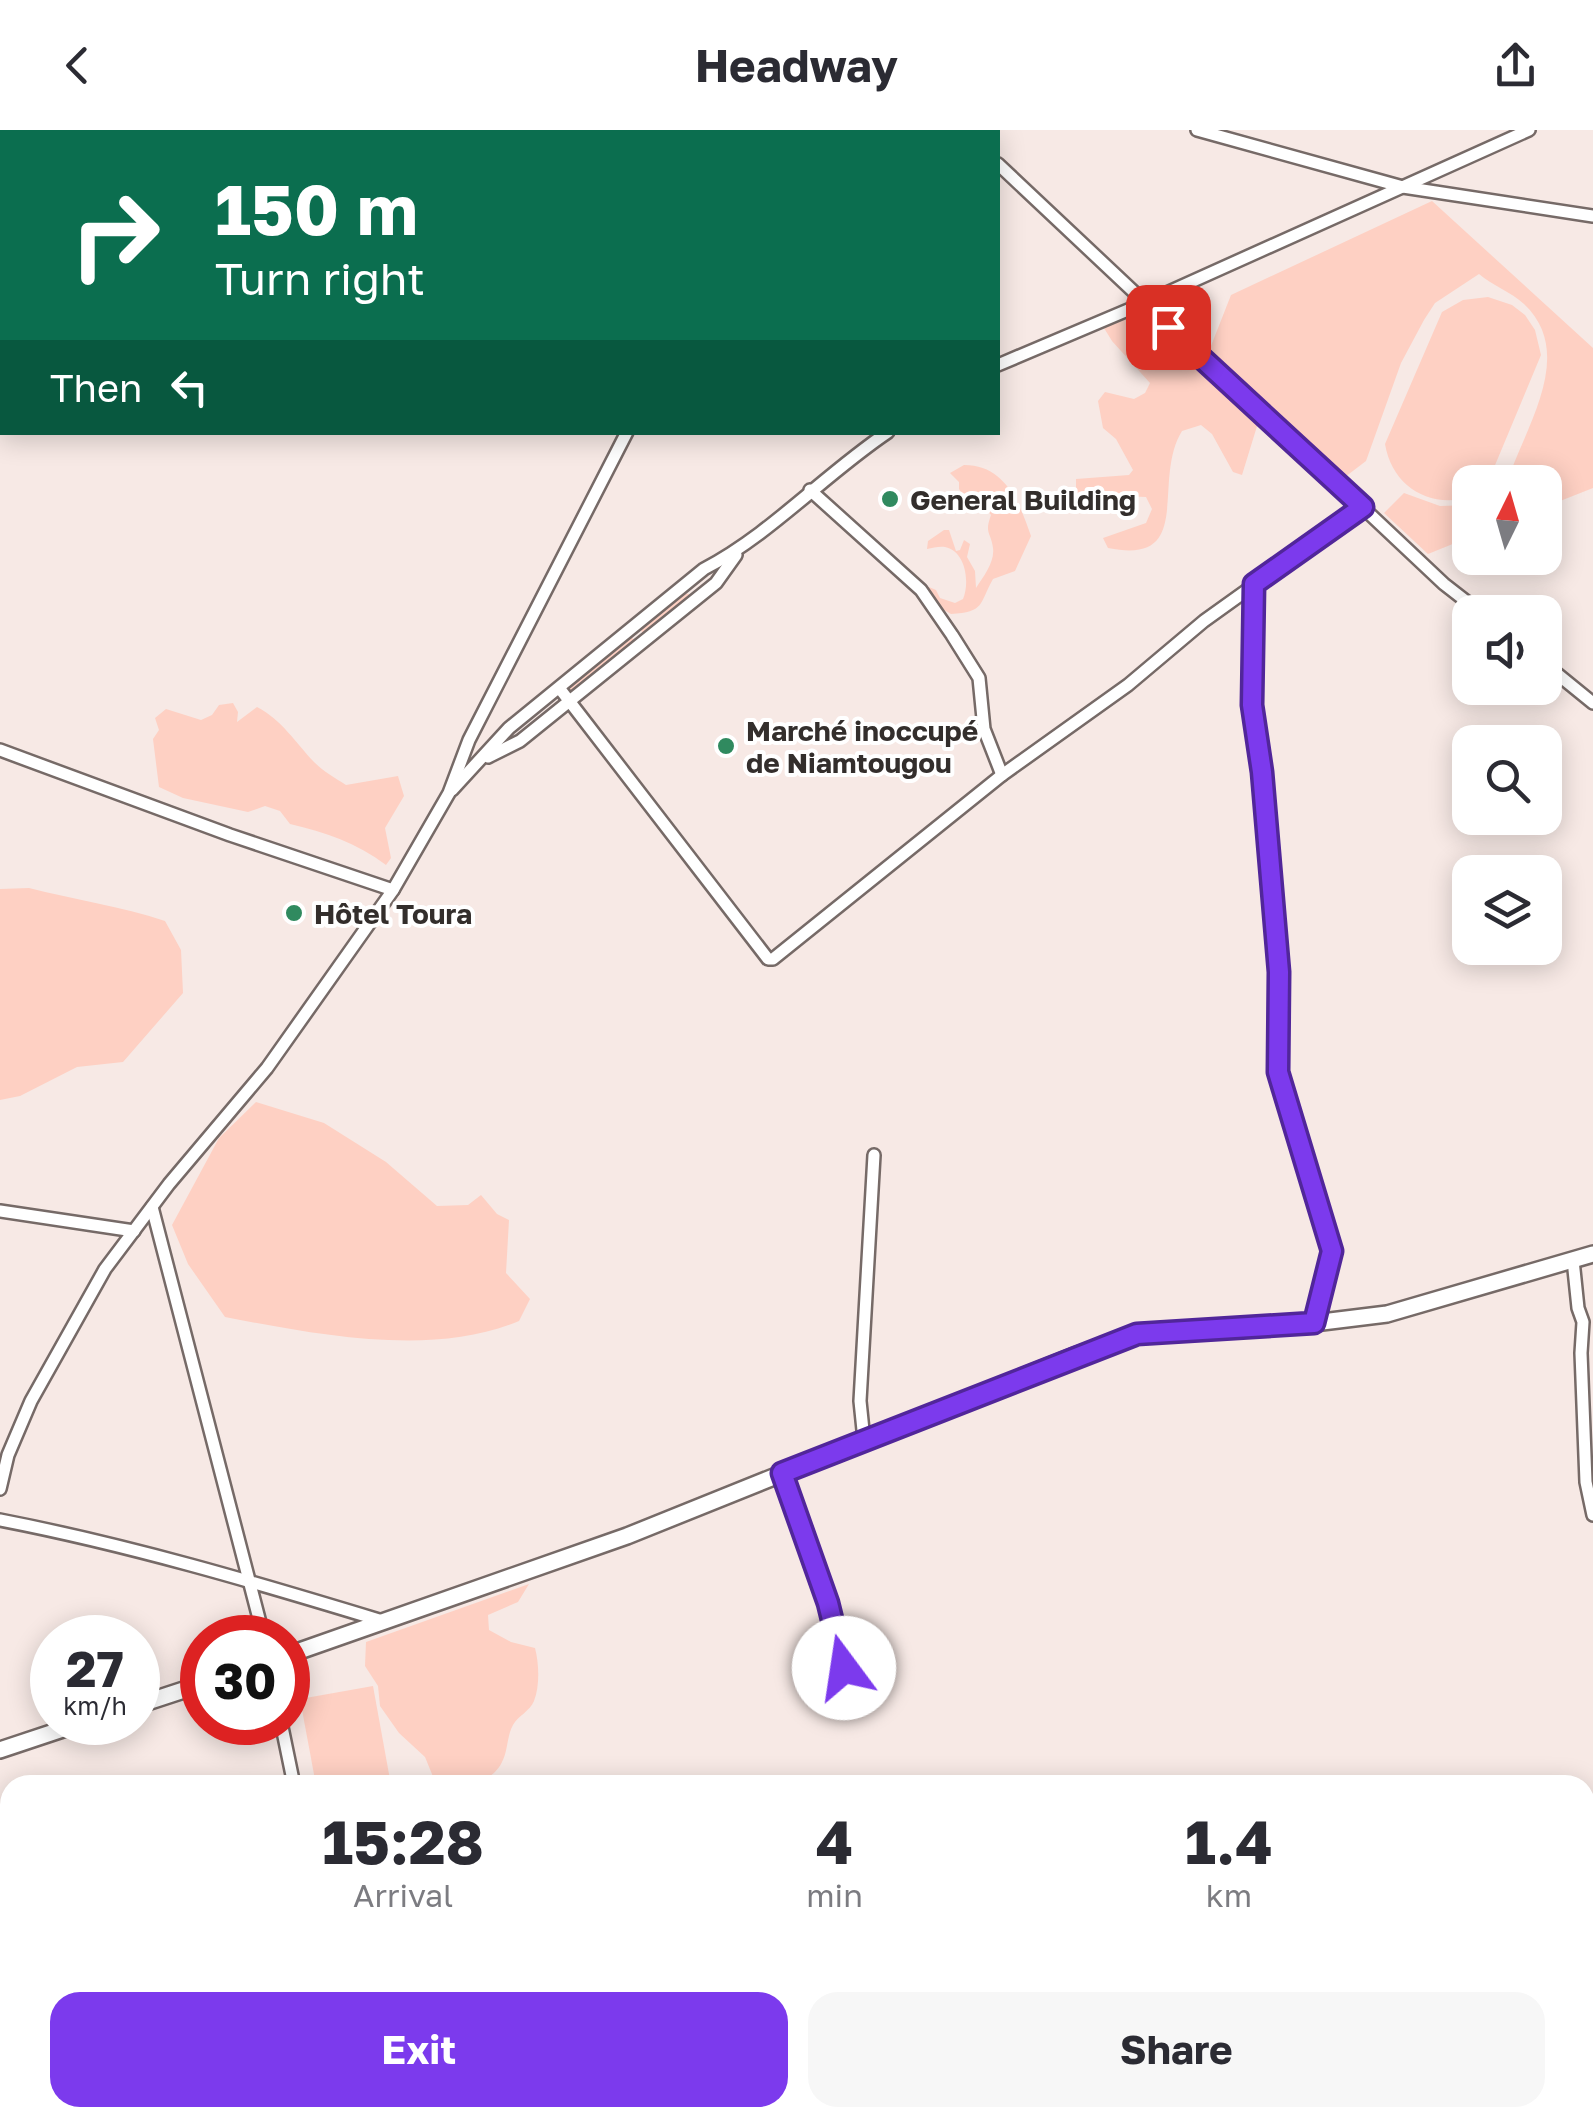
<!DOCTYPE html>
<html lang="en">
<head>
<meta charset="utf-8">
<style>
  :root { --surface:#fff; --page:#f7f7f7; --text:#2b2b33; --muted:#7c7c81; --accent:#7c3aed }
  body { margin:0; font-family:"Golos Text",sans-serif; background:var(--page); color:var(--text); height:100vh; display:flex; flex-direction:column; font-size:38px; white-space:nowrap }
  * { box-sizing:border-box; margin:0 }
  p { font-size:32px; color:var(--muted) }
  .icon { flex:none; width:55px; height:55px; fill:none; stroke:currentColor; stroke-width:2; stroke-linecap:round; stroke-linejoin:round }
  .map { position:relative; flex:1; overflow:hidden }
  .details { position:absolute; left:0px; top:1645px; width:1595px; height:352px; display:flex; flex-direction:column; background:var(--surface); border-radius:30px 30px 0 0; box-shadow:0 5px 25px #0003 }
  .details>* { flex:none }
  .banner { position:absolute; left:0px; top:0px; width:1000px; height:305px; box-shadow:0 5px 25px #0003; background:#0b6e4f; color:#fff; overflow:hidden }
  .needle { width:65px; rotate:5deg }
  .buttons { position:absolute; left:1452px; top:335px; display:grid; gap:20px }
  .buttons a { display:grid; place-items:center; width:110px; height:110px; border-radius:20px; background:var(--surface); box-shadow:0 5px 25px #0003; font-size:50px }
  .speed { position:absolute; left:30px; top:1485px; display:flex; gap:20px; font-size:50px; font-weight:700; text-align:center }
  .speed>* { display:grid; place-content:center; width:130px; height:130px; border-radius:50%; background:var(--surface); box-shadow:0 5px 25px #0003; line-height:1 }
  .speed small { font-size:25px; font-weight:400 }
  .speed .limit { border:15px solid #d22; background:#fff; color:#111 }
  .pin { position:absolute; display:grid; place-items:center; width:85px; height:85px; color:#fff; margin:-42px; border-radius:20px; box-shadow:0 5px 15px #0006 }
  .me { position:absolute; width:110px; margin:-55px; rotate:346deg; stroke-linejoin:round; filter:drop-shadow(0 0 8px #0008) }
  .turn { display:flex; align-items:center; gap:35px; height:210px; padding:0 50px; font-size:45px }
  .turn .icon { width:130px; height:130px; stroke-width:2.5 }
  .turn b { display:block; font-size:70px; line-height:85px }
  .then { display:flex; align-items:center; height:95px; padding:0 50px; background:#0003; gap:20px; font-size:38px }
  .eta { display:flex; justify-content:space-evenly; align-items:center; height:170px; text-align:center }
  .eta b { font-size:60px; font-weight:700; line-height:70px }
  .cta { display:flex; gap:20px; margin-top:auto; padding:20px 50px }
  .cta a { flex:1; height:115px; border-radius:30px; background:var(--accent); color:#fff; font-size:40px; font-weight:700; line-height:115px; text-align:center }
  .cta a+a { background:var(--page); color:var(--text) }
  header { display:flex; justify-content:space-between; align-items:center; height:130px; padding:0 50px; background:var(--surface); font-size:45px; font-weight:700 }
  .map>svg:first-child { display:block }
  .green { fill:#fed0c3 }
  .lines { fill:none; stroke-linecap:round; stroke-linejoin:round }
  .minor-casing { stroke:#766a67; stroke-width:16 }
  .secondary-casing { stroke:#766a67; stroke-width:20 }
  .minor { stroke:#fff; stroke-width:11 }
  .secondary { stroke:#fff; stroke-width:15 }
  .route-casing { stroke:#51269a; stroke-width:25 }
  .route { stroke:#7c3aed; stroke-width:18 }
  .poi-dot { fill:#308a5f; stroke:#fff; stroke-width:4 }
  .labels { text-anchor:middle; dominant-baseline:central; stroke-width:8; stroke-linejoin:round; paint-order:stroke }
  .poi-label { font-size:28px; font-weight:bold; fill:#332e2c; stroke:#fff; text-anchor:start }
</style>
</head>
<body>
<header><svg class="icon" aria-label="back" viewBox="0 0 24 24"><path d="M15 5l-7 7 7 7"/></svg>Headway<svg class="icon" aria-label="share" viewBox="0 0 24 24"><path d="M12 15V3M7 8l5-5 5 5M5 13v7h14v-7"/></svg></header>
<div class="map">
<svg width="1593" height="1997" viewBox="0 0 1593 1997">
  <rect width="100%" height="100%" fill="#f7e9e5"/>
  <g class="green">
    <path d="M1432 71 1593 218V358L1545 377V352H1507C1525 297 1577 224 1524 174 1511 162 1492 155 1479 144L1435 173 1424 190 1401 233 1366 331 1345 347 1330 333 1318 327 1219 238 1209 221 1231 165Z"/>
    <path d="M1488 167 1512 175 1525 185 1535 200 1541 225 1488 352H1470V367C1429 379 1392 356 1385 314L1442 182 1463 170Z"/>
    <path d="M1131 184H1140L1248 279 1258 293 1242 345 1233 342 1212 304 1201 295 1182 301C1151 351 1196 436 1108 418L1103 408 1146 393 1152 379 1146 367 1119 366 1099 378 1076 371V349L1129 345 1133 340 1116 309 1103 298 1098 271 1105 262 1134 269 1145 263 1150 253 1112 211 1104 198Z"/>
    <path d="M964 335C1005 335 1019 372 1031 406L1015 441 993 449C979 474 985 482 951 484L944 480 929 461V457L936 460 940 468 955 473 963 469C970 453 966 421 945 417 939 416 933 418 927 419L928 411 944 400H949L956 421 960 420 964 410 970 414 967 427 975 441 976 458C983 447 995 432 993 418 991 402 984 404 991 385L979 370 965 369 959 359V352L950 343Z"/>
    <polygon points="1404,363 1440,376 1470,375 1470,407 1428,424 1384,383"/>
    <polygon points="683,463 689,464 689,469 642,503 641,498"/>
    <polygon points="629,507 634,509 634,513 574,561 570,560 570,556"/>
    <path d="M233 573 238 582 237 592 257 577C282 590 295 612 314 632 323 641 335 648 346 655L398 646 404 666 385 698 391 728 386 735C357 713 325 702 290 694L280 681 265 676 248 682 183 668 159 657 153 609 159 600 155 588 166 579 201 590 212 585 219 575Z"/>
    <path d="M29 758C75 770 121 776 165 791L181 820 183 863 123 932 77 937 20 966 0 970V759Z"/>
    <path d="M256 972 324 993 386 1032 437 1076 468 1075 481 1065 497 1084 509 1090 506 1143 530 1169 519 1191C433 1228 314 1204 225 1187L188 1134 172 1095 219 1008Z"/>
    <path d="M529 1454 518 1472 488 1485 489 1500 511 1512 535 1518C539 1533 540 1556 534 1571 530 1581 518 1586 513 1595 507 1605 508 1621 502 1632 490 1657 457 1658 434 1649L425 1627 399 1603 380 1576 378 1556 365 1536 366 1512Z"/>
    <polygon points="373,1556 391,1655 316,1655 300,1569"/>
    <polygon points="10,1746 10,1853 0,1855 0,1758"/>
    <polygon points="10,1882 10,1988 171,1988 169,1997 0,1997 0,1883"/>
  </g>
  <g class="lines">
    <g class="minor-casing">
      <g id="minor">
        <polyline points="965,0 967,2"/>
        <polyline points="1197,0 1403,57 1593,86"/>
        <polyline points="828,2 830,0"/>
        <polyline points="998,34 1444,454 1480,482"/>
        <polyline points="998,235 1142,174 1529,0"/>
        <polyline points="810,360 921,460 952,505 979,548 984,599 1002,645"/>
        <polyline points="1254,454 1252,575 1262,643 1279,843 1278,942 1332,1121 1314,1193"/>
        <polyline points="1545,534 1593,573"/>
        <polyline points="560,559 768,829 773,829 1002,645 1128,555 1204,491 1363,377"/>
        <polyline points="0,620 230,705 393,760"/>
        <polyline points="488,627 520,611 716,453 736,425"/>
        <path d="M452 660 509 598 704 439C771 404 824 345 888 302"/>
        <polyline points="152,1077 264,1508"/>
        <polyline points="0,1081 134,1101"/>
        <polyline points="1573,1130 1578,1178 1583,1192 1581,1223 1586,1352 1593,1385"/>
        <polyline points="864,1310 860,1271 874,1025"/>
        <polyline points="782,1343 828,1473 844,1538"/>
        <polyline points="0,1359 8,1325 31,1271 105,1139 169,1054 267,938 393,760 449,663 469,610 627,302"/>
        <path d="M0 1390C129 1415 254 1452 379 1490"/>
        <polyline points="281,1592 294,1655"/>
        <polyline points="0,1702 10,1704"/>
        <polyline points="443,1988 447,1997"/>
      </g>
    </g>
    <g class="secondary-casing">
      <g id="secondary">
        <polyline points="288,1525 627,1406 1072,1227 1137,1204 1314,1193 1387,1184 1593,1124"/>
        <polyline points="138,1575 202,1554"/>
        <polyline points="0,1620 84,1592"/>
      </g>
    </g>
    <use href="#minor" class="minor"/>
    <use href="#secondary" class="secondary"/>
  </g>
  <g class="lines">
    <g class="route-casing">
      <polyline id="route" points="844,1538 828,1473 782,1343 1137,1204 1314,1193 1332,1121 1278,942 1279,842 1262,642 1252,575 1254,454 1363,377 1168,197"/>
    </g>
    <use href="#route" class="route"/>
  </g>
  <g class="poi-dot">
    <circle cx="890" cy="369" r="10"/>
    <circle cx="726" cy="616" r="10"/>
    <circle cx="294" cy="783" r="10"/>
  </g>
  <g class="labels">
    <g class="poi-label">
      <text x="910" y="369">General Building</text>
      <text x="746" y="600">Marché inoccupé<tspan x="746" dy="32">de Niamtougou</tspan></text>
      <text x="314" y="783">Hôtel Toura</text>
    </g>
  </g>
</svg>
<div class="buttons">
<a><svg class="needle" viewBox="-14 -14 28 28"><path d="M0-13l5 13h-10z" fill="#e53935"/><path d="M0 13l5-13h-10z" fill="#7c7c81"/></svg></a>
<a><svg class="icon" aria-label="sound" viewBox="0 0 24 24"><path d="M4 9h4l5-4v14l-5-4H4zM17 9q2 3 0 6"/></svg></a>
<a><svg class="icon" aria-label="search" viewBox="0 0 24 24"><circle cx="10" cy="10" r="6"/><path d="M15 15l6 6"/></svg></a>
<a><svg class="icon" aria-label="layers" viewBox="0 0 24 24"><path d="M12 4l9 5-9 5-9-5zM3 14l9 5 9-5"/></svg></a>
</div>
<div class="speed"><div>27<small>km/h</small></div><div class="limit">30</div></div>
<div class="pin" style="left:1168px;top:197px;background:#d93025"><svg class="icon" aria-label="arrive" viewBox="0 0 24 24"><path d="M6 21V4h12l-3 4 3 4H6"/></svg></div>
<svg class="me" style="left:844px;top:1538px" viewBox="-20 -20 40 40"><circle r="19" fill="#fff"/><path d="M0-13L10 11 0 6-10 11z" fill="#7c3aed"/></svg>
<div class="banner">
<div class="turn"><svg class="icon" aria-label="right" viewBox="0 0 24 24"><path d="M7 20v-9h11M14 6l5 5-5 5"/></svg><div><b>150 m</b>Turn right</div></div>
<div class="then">Then<svg class="icon" aria-label="left" viewBox="0 0 24 24"><path d="M17 20v-9H6M10 6l-5 5 5 5"/></svg></div>
</div>
<section class="details">
<div class="eta">
<div><b>15:28</b><p>Arrival</p></div>
<div><b>4</b><p>min</p></div>
<div><b>1.4</b><p>km</p></div>
</div>
<div class="cta"><a>Exit</a><a>Share</a></div>
</section>
</div>
</body>
</html>
